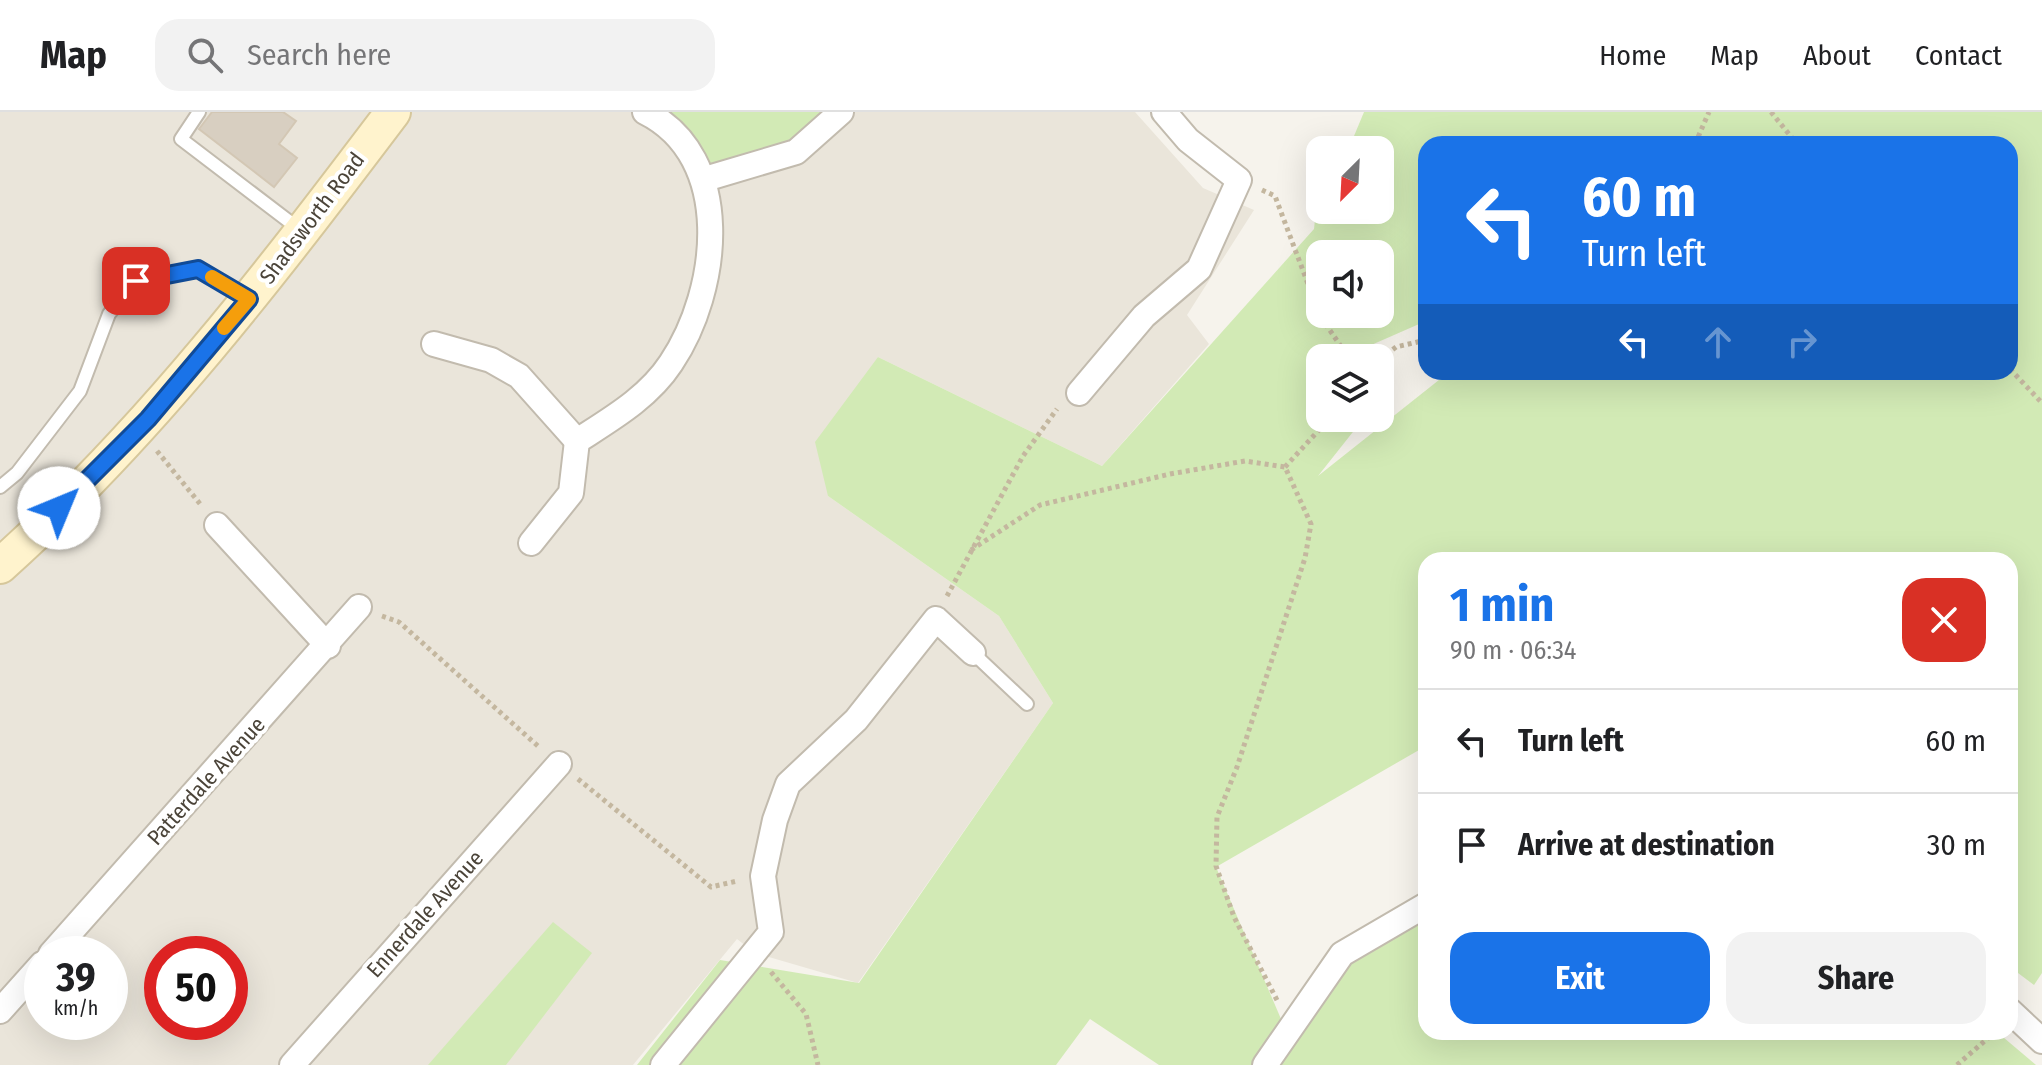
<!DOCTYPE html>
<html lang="en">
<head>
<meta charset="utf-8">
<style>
  :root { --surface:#fff; --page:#f2f2f2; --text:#202124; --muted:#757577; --line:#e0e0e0; --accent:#1a73e8 }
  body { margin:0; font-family:"Fira Sans Condensed",sans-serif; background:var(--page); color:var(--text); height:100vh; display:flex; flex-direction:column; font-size:30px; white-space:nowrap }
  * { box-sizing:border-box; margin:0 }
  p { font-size:26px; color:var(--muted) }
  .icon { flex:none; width:44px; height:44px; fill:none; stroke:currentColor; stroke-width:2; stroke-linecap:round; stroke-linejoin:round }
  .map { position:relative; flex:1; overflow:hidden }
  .panel { position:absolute; left:1418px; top:440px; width:600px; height:488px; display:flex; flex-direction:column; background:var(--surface); border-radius:24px; box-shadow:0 8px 32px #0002 }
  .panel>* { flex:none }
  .hud { position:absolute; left:1418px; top:24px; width:600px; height:244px; border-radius:24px; box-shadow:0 8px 32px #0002; background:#1a73e8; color:#fff; overflow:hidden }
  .needle { width:52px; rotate:204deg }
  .buttons { position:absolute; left:1306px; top:24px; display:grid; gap:16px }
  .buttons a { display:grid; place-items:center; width:88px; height:88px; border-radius:16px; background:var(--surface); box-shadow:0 8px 32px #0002; font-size:40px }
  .speed { position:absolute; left:24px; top:824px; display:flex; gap:16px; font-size:40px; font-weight:700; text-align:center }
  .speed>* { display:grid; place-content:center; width:104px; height:104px; border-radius:50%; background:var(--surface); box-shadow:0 8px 32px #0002; line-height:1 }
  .speed small { font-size:20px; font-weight:400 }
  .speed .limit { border:12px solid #d22; background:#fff; color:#111 }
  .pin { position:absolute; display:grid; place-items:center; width:68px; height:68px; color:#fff; margin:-34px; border-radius:16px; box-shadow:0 4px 12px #0006 }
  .me { position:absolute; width:88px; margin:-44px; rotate:45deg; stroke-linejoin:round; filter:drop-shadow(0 0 6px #0008) }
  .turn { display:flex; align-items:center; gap:28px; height:168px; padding:0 32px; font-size:36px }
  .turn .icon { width:104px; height:104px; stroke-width:2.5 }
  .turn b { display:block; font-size:56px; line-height:68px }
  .lanes { display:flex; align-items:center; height:76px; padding:0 32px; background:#0003; justify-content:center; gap:40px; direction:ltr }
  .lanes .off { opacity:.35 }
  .round { display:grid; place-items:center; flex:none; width:84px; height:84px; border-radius:24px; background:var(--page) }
  .headline { display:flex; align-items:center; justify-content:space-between; height:136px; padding:0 32px }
  h1 { font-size:48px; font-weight:700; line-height:60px; color:var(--accent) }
  .action { display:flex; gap:16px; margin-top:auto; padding:16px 32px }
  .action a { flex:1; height:92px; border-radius:24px; background:var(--accent); color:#fff; font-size:32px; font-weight:700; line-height:92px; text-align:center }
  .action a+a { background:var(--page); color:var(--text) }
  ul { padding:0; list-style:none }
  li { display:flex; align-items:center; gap:24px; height:104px; padding:0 32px; border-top:2px solid var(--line) }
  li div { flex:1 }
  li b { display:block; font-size:30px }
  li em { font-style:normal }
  header { display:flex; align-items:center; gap:48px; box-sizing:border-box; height:112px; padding:0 40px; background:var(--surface); border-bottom:2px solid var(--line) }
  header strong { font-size:38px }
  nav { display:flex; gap:44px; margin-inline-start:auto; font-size:28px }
  .search { width:560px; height:72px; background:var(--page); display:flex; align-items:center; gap:20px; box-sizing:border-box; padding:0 28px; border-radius:24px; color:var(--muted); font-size:30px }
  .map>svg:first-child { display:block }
  .residential { fill:#eae5da; fill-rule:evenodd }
  .green { fill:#d2eab5; fill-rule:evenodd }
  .building { fill:#d8cfc1; stroke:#d3c7b4; stroke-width:2 }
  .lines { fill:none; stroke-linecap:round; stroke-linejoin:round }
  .lane-casing { stroke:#c2bbae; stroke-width:16 }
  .street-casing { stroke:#c2bbae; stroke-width:28 }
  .secondary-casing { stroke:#d6c79b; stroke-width:38 }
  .path { stroke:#c4b79f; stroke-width:5; stroke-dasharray:4 4; stroke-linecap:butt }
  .lane { stroke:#fff; stroke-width:12 }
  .street { stroke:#fff; stroke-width:24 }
  .secondary { stroke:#fff3cd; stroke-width:34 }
  .route-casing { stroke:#114b97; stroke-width:20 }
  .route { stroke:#1a73e8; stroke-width:14 }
  .slow { stroke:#f59e0b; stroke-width:14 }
  .labels { text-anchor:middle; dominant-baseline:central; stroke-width:8; stroke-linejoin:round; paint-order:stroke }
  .street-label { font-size:22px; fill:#4b4439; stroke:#fff }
</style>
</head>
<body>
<header>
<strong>Map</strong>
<div class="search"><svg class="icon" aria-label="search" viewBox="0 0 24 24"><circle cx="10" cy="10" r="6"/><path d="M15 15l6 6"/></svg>Search here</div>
<nav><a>Home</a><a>Map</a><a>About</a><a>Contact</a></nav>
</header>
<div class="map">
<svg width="2042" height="953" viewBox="0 0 2042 953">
  <rect width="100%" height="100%" fill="#f6f3ec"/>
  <path class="residential" d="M0 0H1135L1203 76 1254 98 1187 203 1209 232 1102 354 878 245 828 384 999 504 1053 591 858 871 755 841 737 827 633 953H0ZM42 842H110V910H42ZM162 842H230V910H162Z"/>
  <g class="green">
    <polygon points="645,0 838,0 796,40 705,67"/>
    <path d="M1364 0H2042V861L2034 873 2010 855V448H1426V634L1216 755 1287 921 1342 842 1426 806V920H1997L2036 953H1159L1090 907 1056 953H637L720 848 859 871 1053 591 999 504 828 384 815 330 878 245 1102 354 1314 117 1320 61V98H1380V38H1340L1354 24ZM1426 32H2010V260H1449L1318 364 1364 306H1320V246H1374L1369 234 1426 209ZM1320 142H1380V202H1320Z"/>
    <polygon points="553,810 592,841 506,953 428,953"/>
  </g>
  <polygon class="building" points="212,0 283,0 296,9 279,32 297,46 274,75 199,17"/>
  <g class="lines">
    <g class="lane-casing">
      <g id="lane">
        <polyline points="199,0 181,27 299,117"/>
        <polyline points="0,375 17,361 80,279 109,202 136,169 198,157 246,186"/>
        <polyline points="973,541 1027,592"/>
      </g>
    </g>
    <g class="street-casing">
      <g id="street">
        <polyline points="705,67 796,40 841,0"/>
        <polyline points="434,232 491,248 519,264 577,329"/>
        <polyline points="1079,281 1144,204 1199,157 1239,68 1188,28 1164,0"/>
        <polyline points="217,413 328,534"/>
        <path d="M531 431 571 381 577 329C611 307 648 286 671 251 720 178 735 45 645 0"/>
        <polyline points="51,842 359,495"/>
        <polyline points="0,899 42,852"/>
        <polyline points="2010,899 2042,929"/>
        <polyline points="292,953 559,652"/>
        <polyline points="663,953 771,820 763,764 775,708 788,672 856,608 936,507 973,541"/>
        <polyline points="1265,953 1342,842 1426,793"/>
      </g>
    </g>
    <g class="secondary-casing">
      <path id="secondary" d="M0 454C150 320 272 160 393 0"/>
    </g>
    <g class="path">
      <polyline points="1771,0 1797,32"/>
      <polyline points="1695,32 1709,0"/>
      <polyline points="1262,78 1275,84 1320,204 1349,246"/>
      <polyline points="1380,247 1396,235 1426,228"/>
      <polyline points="2010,257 2042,291"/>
      <polyline points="157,339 201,393"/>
      <polyline points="1285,355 1330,306"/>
      <polyline points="971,438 1040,393 1170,362 1245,349 1285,355 1311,412 1305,446 1237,655 1217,705 1216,754 1234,805 1278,890"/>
      <polyline points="947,484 1023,344 1057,297"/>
      <polyline points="382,504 399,510 539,635"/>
      <polyline points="578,667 711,775 737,769"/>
      <polyline points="771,860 806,902 818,953"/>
      <polyline points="1957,953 1995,920"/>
    </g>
    <use href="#lane" class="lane"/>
    <use href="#street" class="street"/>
    <use href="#secondary" class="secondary"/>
  </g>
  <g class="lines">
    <g class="route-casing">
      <polyline id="route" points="59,396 148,307 249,187 198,157 136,169"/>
    </g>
    <use href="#route" class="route"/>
    <polyline class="slow" points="212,165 249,187 224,216"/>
  </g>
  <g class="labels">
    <g class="street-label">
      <text transform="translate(312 106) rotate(-53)">Shadsworth Road</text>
      <text transform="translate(206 669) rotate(-48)">Patterdale Avenue</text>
      <text transform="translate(425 802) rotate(-48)">Ennerdale Avenue</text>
    </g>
  </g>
</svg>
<div class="buttons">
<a><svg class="needle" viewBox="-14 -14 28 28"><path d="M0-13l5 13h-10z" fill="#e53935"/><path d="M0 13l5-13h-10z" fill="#757577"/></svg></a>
<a><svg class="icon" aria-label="sound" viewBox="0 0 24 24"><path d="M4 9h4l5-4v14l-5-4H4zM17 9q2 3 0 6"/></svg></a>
<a><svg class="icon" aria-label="layers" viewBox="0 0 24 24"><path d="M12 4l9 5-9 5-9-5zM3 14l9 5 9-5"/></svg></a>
</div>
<div class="speed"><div>39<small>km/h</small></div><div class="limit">50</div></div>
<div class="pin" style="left:136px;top:169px;background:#d93025"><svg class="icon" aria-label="arrive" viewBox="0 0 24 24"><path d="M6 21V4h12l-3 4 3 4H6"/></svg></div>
<svg class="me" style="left:59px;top:396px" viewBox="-20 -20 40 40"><circle r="19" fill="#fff"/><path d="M0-13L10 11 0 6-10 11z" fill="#1a73e8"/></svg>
<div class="hud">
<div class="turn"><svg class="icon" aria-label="left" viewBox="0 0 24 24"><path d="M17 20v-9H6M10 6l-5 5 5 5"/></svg><div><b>60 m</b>Turn left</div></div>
<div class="lanes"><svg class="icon" aria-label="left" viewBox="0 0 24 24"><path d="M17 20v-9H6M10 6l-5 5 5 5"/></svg><svg class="icon off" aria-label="ahead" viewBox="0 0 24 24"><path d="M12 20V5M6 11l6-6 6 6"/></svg><svg class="icon off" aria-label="right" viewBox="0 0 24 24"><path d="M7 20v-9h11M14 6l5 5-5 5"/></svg></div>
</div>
<section class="panel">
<div class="headline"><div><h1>1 min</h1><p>90 m · 06:34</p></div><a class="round" style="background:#d93025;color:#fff"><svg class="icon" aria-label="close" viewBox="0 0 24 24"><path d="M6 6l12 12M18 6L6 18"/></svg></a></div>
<ul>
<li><svg class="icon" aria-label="left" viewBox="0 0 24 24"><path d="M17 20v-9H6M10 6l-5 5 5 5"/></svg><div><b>Turn left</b></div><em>60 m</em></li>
<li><svg class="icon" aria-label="arrive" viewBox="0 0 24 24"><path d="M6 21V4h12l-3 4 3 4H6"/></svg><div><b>Arrive at destination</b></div><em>30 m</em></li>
</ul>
<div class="action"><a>Exit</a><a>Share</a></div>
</section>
</div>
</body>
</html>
